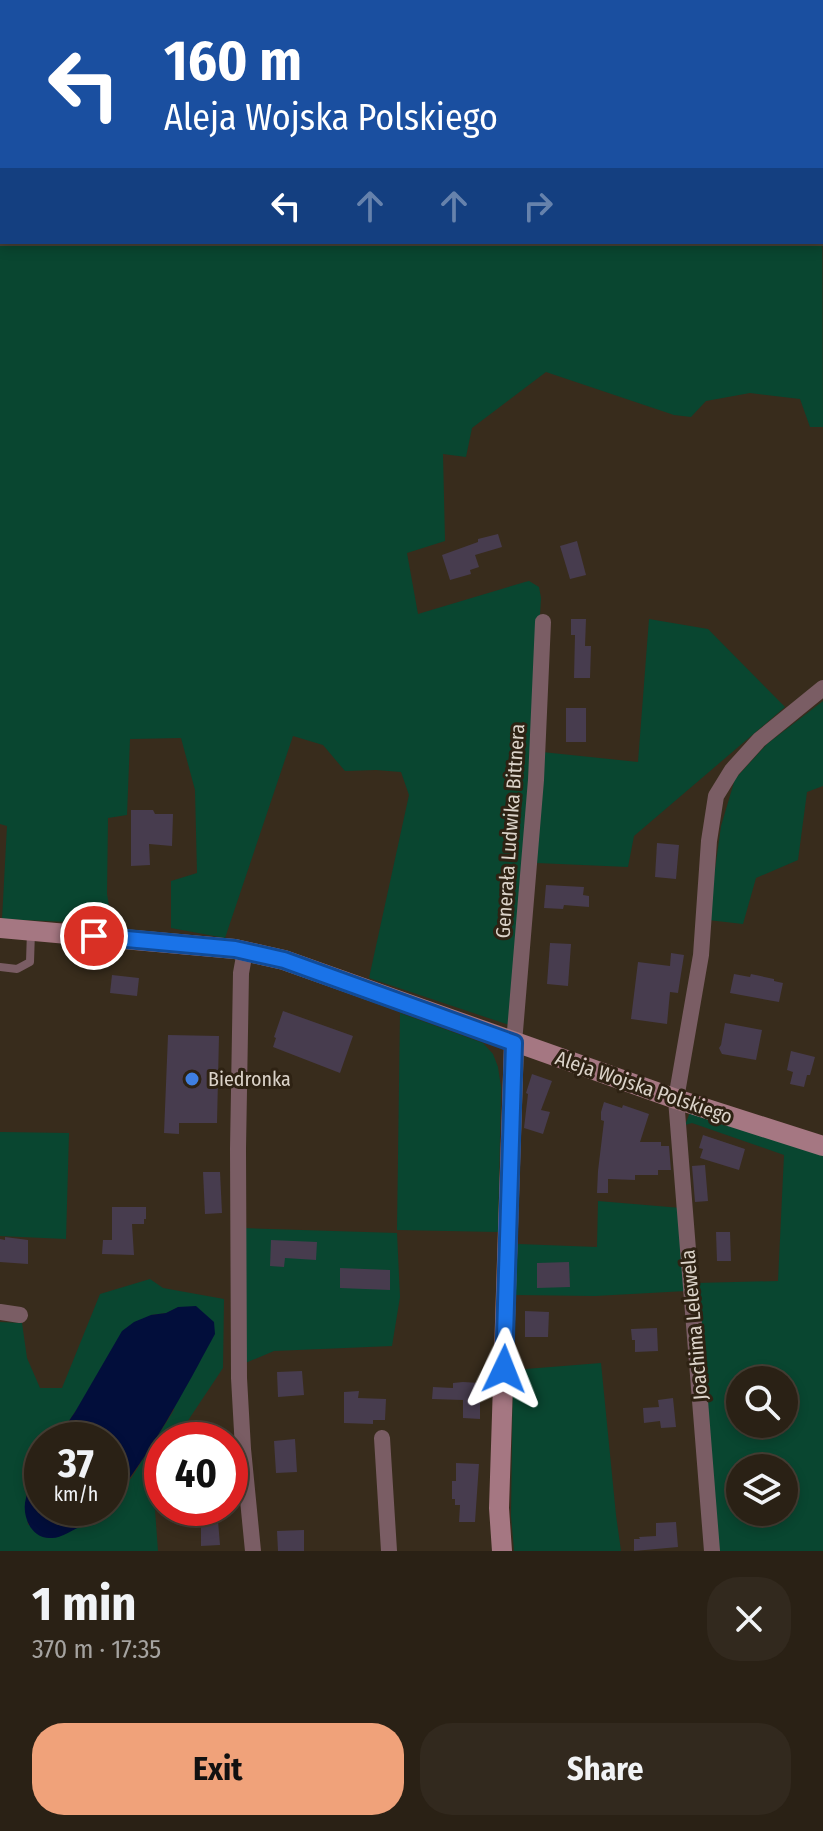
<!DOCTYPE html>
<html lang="en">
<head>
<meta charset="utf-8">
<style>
  :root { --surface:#2a2115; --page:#32291e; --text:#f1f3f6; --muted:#a5a3a0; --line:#463e34; --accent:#f0a27a }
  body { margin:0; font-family:"Fira Sans Condensed",sans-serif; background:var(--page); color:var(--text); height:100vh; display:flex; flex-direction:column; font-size:30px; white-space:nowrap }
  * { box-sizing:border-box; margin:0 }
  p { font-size:26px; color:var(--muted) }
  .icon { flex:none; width:44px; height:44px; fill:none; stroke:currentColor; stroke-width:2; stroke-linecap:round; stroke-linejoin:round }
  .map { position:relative; height:1551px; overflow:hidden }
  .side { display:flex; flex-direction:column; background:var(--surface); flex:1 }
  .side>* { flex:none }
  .guide { position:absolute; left:0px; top:0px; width:824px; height:244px; box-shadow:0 4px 12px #0003,0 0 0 2px var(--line); background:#1a4fa0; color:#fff; overflow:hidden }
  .tools { position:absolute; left:726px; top:1366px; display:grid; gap:16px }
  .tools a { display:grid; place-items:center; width:72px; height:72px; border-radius:50%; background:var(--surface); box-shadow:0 4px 12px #0003,0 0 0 2px var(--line); font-size:40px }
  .speed { position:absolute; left:24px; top:1422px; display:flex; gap:16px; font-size:40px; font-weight:700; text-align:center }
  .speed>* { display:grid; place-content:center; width:104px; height:104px; border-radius:50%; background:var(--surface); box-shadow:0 4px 12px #0003,0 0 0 2px var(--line); line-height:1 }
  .speed small { font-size:20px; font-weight:400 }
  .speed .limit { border:12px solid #d22; background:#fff; color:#111 }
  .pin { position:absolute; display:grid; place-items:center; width:68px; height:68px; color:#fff; margin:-34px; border:4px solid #fff; border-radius:50%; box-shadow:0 2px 8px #0007 }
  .me { position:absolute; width:88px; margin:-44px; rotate:2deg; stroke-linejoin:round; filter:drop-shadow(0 0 6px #0008) }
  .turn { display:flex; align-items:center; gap:28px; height:168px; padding:0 32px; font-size:36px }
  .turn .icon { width:104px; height:104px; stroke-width:2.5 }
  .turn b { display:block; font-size:56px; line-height:68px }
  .lanes { display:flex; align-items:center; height:76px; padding:0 32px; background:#0003; justify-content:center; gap:40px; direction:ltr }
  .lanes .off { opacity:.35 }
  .round { display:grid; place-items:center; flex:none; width:84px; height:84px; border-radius:32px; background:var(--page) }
  .summary { display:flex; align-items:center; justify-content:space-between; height:136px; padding:0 32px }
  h1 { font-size:48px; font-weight:700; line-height:60px }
  .cta { display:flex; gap:16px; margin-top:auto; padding:16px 32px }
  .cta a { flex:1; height:92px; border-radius:32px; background:var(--accent); color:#111; font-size:32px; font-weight:700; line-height:92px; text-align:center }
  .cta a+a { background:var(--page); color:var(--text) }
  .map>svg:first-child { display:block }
  .green { fill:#094630; fill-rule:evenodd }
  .water { fill:#020e3b }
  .building { fill:#473c4e }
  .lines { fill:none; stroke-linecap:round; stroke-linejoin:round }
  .lane { stroke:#7a5d64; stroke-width:8 }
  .street { stroke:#7a5d64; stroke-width:16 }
  .secondary { stroke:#a57782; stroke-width:20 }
  .route-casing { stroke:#114b97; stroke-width:20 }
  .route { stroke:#1a73e8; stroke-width:14 }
  .shop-dot { fill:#3f7fe0; stroke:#2e2213; stroke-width:3 }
  .labels { text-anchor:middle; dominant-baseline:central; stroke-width:6; stroke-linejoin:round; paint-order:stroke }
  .street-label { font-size:20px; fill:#dbd3c9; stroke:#2e2213 }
  .poi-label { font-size:20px; fill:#dbd3c9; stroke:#2e2213; text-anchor:start }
</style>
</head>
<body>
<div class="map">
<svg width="823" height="1551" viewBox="0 0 823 1551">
  <rect width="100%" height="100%" fill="#382c1c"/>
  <g class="green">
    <rect x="90" y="0" width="416" height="2"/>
    <polygon points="2,145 2,242 822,242 822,172 823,427 810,427 800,399 750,393 706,401 691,417 674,415 546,372 472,428 466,457 443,454 445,541 407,553 418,614 525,582 529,581 539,587 541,598 515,1027 369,978 409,795 401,772 376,770 345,771 323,745 293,736 225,938 171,928 171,881 197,873 195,790 181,738 130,739 127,815 108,818 107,894 112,924 2,919 7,826 0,824 0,149"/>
    <polygon points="649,619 708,629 785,707 634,836 628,867 537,863 542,752 638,762"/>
    <polygon points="823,701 823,786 807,792 798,860 756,878 743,924 708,920 721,826 735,779 767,744"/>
    <polygon points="400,1013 483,1043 493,1054 498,1067 501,1087 498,1232 397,1230"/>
    <path d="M691 1110 823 1154V1551H719L696 1283 778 1281 784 1155 692 1123 685 1125ZM740 1380H784V1424H740ZM740 1468H784V1512H740Z"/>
    <polygon points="0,1132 69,1133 66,1239 0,1236"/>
    <polygon points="598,1201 681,1208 686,1291 595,1296 515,1295 518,1244 597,1247"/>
    <polygon points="242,1228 397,1233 400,1297 392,1346 274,1351 243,1364"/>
    <path d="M150 1279 163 1288 224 1299 223 1368 175 1440H162V1459L157 1466 154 1496 158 1551H0V1322L22 1323 27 1358 40 1388H62L100 1294ZM179 1307 174 1410 132 1477 110 1504V1508H107L103 1513 28 1525 26 1494 42 1471V1440H58L60 1434 75 1412 151 1315 167 1313Z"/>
    <polygon points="601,1363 616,1515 621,1551 514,1551 511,1516 513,1370"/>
  </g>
  <g class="water">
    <path d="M196 1306 214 1322 215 1334C183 1393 152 1452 110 1504V1440H58L60 1434 75 1412 122 1331 134 1322 151 1315 166 1313 178 1307Z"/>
    <path d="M42 1471V1508H107C100 1516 90 1521 81 1526 73 1530 61 1538 52 1538 31 1540 21 1515 26 1498 28 1488 36 1479 42 1471Z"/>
  </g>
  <g class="building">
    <polygon points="498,534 502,547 475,555 479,567 470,570 471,574 450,580 442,555 478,542 478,539"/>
    <polygon points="577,541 586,575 570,579 560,546"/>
    <polygon points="571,619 586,619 585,646 591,646 590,678 574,678 575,635 571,635"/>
    <rect x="566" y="708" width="20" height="34"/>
    <polygon points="131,810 153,810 155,814 173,814 172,846 149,844 150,865 131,866"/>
    <polygon points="657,843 679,845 676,879 655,877"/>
    <polygon points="546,885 584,887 583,895 589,896 589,907 564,905 563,909 544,908"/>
    <polygon points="550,943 571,944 568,986 547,984"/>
    <polygon points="671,953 684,955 678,993 670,992 667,1024 631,1019 638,962 670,966"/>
    <polygon points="734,974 750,977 751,974 774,979 774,981 783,983 779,1002 730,993"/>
    <polygon points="112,975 139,978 137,996 110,993"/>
    <polygon points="283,1011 353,1036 340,1073 273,1047 276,1038 274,1037"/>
    <polygon points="725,1023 762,1030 756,1060 722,1054 719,1048 721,1045"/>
    <polygon points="168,1035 219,1036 217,1123 179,1123 179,1134 164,1133"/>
    <polygon points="791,1051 815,1057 810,1075 807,1075 804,1087 790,1084 793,1072 787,1070"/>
    <polygon points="532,1074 552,1081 541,1110 550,1112 543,1134 524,1128 528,1094 526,1093"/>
    <polygon points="604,1102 622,1108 623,1105 649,1114 640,1142 661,1142 661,1146 669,1146 671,1170 658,1170 658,1175 635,1175 635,1180 608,1179 608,1193 597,1193 598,1171 604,1121 601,1120 601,1112"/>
    <polygon points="703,1135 745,1149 739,1170 700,1158 703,1149 699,1148"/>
    <polygon points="705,1165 708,1201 695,1202 692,1166"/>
    <polygon points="203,1172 220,1172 222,1213 205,1214"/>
    <polygon points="112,1207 146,1207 146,1219 144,1219 144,1224 132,1224 134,1255 102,1254 103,1240 112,1240"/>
    <polygon points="716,1232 730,1232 731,1261 717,1261"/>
    <polygon points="5,1237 28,1240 28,1264 0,1262 0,1239 5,1240"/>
    <polygon points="271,1240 317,1242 316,1260 285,1258 284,1267 270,1266"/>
    <polygon points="569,1262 570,1287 537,1288 537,1263"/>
    <polygon points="340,1268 390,1270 390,1290 340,1288"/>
    <polygon points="525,1311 549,1312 548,1337 525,1337"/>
    <polygon points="657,1328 658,1351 635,1352 635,1340 632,1340 631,1329"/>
    <polygon points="302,1371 304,1395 278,1397 277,1372"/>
    <polygon points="463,1382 480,1383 480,1419 463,1418 463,1400 432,1399 433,1387 453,1388 453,1383"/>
    <polygon points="359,1391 358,1398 386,1399 385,1420 373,1420 373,1424 344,1423 344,1392"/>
    <polygon points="673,1398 676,1427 661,1428 660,1421 644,1423 643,1408 659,1407 658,1400"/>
    <polygon points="295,1439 297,1472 276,1473 274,1441"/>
    <polygon points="456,1463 479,1464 475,1522 459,1522 460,1505 455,1505 455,1499 452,1499 452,1481 456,1481"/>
    <polygon points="217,1509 220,1545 201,1546 201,1510"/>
    <polygon points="676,1522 678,1547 634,1551 634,1539 640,1539 639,1537 656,1536 656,1523"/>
    <polygon points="304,1530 304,1551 278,1551 277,1531"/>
  </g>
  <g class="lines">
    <g class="lane">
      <polyline points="811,0 811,2"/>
      <polyline points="0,967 17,969 30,962 31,931"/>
    </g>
    <g class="street">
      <polyline points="822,109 823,118"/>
      <polyline points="245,951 241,973 238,1149 239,1378 243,1449 253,1551"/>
      <polyline points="514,1043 536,780 543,622"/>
      <polyline points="0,1312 20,1315"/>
      <polyline points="382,1438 389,1551"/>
      <polyline points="712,1551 676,1099 701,955 709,841 716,796 732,770 759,740 823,688"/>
    </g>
    <g class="secondary">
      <polyline points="0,928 235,949 284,960 676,1099 823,1146"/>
      <polyline points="502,1551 499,1508 514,1043"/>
    </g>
  </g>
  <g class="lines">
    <g class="route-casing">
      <polyline id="route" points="94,936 235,949 284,960 514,1043 504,1369"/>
    </g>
    <use href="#route" class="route"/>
  </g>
  <circle class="shop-dot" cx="192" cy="1079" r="8"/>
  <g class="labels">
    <g class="street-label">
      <text transform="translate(510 831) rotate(-86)">Generała Ludwika Bittnera</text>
      <text transform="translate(644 1087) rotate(19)">Aleja Wojska Polskiego</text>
      <text transform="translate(694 1325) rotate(-95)">Joachima Lelewela</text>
    </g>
    <g class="poi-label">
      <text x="208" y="1079">Biedronka</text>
    </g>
  </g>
</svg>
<div class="tools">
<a><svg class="icon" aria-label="search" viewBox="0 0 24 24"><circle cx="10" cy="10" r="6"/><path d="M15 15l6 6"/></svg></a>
<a><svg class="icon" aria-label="layers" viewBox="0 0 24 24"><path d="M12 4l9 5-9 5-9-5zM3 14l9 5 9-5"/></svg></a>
</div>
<div class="speed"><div>37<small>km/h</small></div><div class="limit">40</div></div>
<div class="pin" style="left:94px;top:936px;background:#d93025"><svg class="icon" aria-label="arrive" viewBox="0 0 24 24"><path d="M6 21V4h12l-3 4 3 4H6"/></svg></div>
<svg class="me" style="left:504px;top:1369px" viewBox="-20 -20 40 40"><path d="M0-17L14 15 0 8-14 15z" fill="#1a73e8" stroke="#fff" stroke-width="4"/></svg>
<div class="guide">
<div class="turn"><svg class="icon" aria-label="left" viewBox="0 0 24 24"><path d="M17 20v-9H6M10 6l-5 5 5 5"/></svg><div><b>160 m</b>Aleja Wojska Polskiego</div></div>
<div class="lanes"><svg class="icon" aria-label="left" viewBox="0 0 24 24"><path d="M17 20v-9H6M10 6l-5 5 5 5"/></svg><svg class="icon off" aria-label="ahead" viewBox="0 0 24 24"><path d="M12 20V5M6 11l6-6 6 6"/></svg><svg class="icon off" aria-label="ahead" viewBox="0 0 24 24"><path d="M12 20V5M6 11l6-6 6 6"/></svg><svg class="icon off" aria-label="right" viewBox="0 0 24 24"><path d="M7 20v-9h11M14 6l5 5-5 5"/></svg></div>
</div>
</div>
<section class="side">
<div class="summary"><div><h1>1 min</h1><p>370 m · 17:35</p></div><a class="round"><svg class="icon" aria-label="close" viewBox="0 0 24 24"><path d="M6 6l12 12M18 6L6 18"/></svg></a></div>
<div class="cta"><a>Exit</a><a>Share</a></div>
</section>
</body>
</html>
